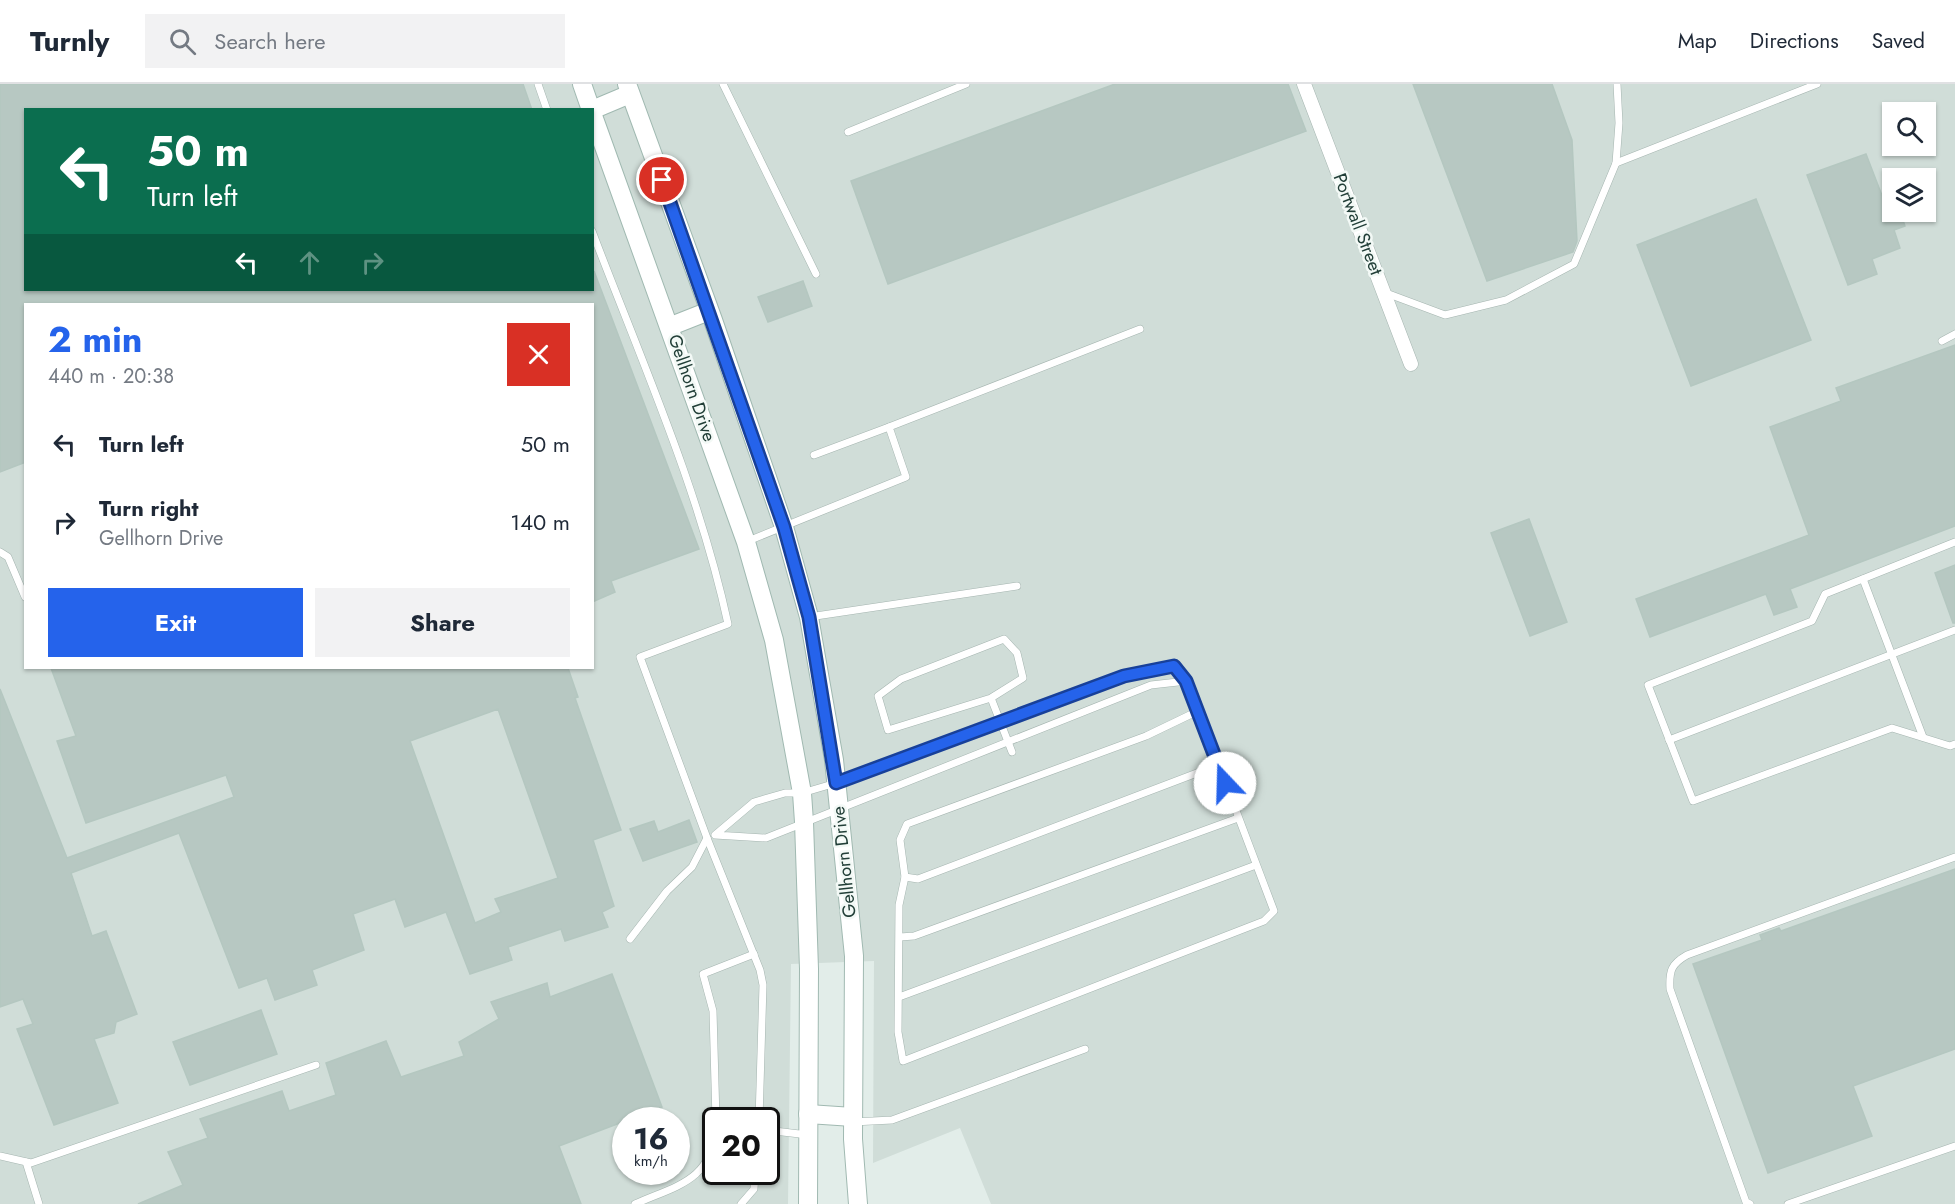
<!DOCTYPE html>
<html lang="en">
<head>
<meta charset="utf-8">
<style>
  :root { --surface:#fff; --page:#f2f2f3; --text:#1f2937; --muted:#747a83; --line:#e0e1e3; --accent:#2563eb }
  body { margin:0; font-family:Jost,sans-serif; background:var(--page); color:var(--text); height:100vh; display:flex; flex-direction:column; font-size:22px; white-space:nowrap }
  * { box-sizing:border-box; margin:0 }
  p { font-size:20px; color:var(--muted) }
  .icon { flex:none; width:33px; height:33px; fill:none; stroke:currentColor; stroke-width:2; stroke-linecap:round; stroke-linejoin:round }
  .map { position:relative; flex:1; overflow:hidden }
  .details { position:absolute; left:24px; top:219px; width:570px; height:366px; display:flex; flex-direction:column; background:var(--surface); border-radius:0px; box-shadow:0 2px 4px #0004 }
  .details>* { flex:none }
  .top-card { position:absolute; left:24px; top:24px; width:570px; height:183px; border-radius:0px; box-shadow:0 2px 4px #0004; background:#0b6e4f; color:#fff; overflow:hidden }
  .fabs { position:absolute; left:1882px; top:18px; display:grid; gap:12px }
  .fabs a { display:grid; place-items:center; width:54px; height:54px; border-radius:0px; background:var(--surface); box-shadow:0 2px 4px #0004; font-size:30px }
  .speed { position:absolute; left:612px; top:1023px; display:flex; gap:12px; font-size:30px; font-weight:700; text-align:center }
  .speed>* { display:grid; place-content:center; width:78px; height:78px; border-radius:50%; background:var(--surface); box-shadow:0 2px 4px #0004; line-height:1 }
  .speed small { font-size:15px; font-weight:400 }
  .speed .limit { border:3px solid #111; border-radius:9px; background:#fff; color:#111 }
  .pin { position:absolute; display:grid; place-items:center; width:51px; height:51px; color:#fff; margin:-26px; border:3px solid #fff; border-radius:50%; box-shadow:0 2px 6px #0007 }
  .me { position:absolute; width:66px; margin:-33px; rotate:339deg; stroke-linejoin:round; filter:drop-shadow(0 0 4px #0008) }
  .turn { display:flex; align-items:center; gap:21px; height:126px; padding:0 24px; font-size:27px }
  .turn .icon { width:78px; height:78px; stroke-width:2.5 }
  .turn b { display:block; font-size:42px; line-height:51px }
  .lanes { display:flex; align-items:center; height:57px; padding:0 24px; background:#0003; justify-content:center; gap:30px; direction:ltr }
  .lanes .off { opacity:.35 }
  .round { display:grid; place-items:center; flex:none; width:63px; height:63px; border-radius:0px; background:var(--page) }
  .overview { display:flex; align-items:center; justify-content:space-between; height:102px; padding:0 24px }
  h1 { font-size:36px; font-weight:700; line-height:45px; color:var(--accent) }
  .primary-button { display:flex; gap:12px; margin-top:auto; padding:12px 24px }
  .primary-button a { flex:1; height:69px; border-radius:0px; background:var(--accent); color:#fff; font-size:24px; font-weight:700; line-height:69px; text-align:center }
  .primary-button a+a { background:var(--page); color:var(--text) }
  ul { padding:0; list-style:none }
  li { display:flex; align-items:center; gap:18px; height:78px; padding:0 24px }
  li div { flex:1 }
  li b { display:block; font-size:22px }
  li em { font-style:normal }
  header { display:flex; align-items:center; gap:36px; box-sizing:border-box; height:84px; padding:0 30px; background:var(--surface); border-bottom:2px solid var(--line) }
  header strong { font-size:28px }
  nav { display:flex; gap:33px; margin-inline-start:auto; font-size:21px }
  .search { width:420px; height:54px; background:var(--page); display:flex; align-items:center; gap:15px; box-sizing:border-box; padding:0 21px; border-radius:0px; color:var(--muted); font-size:22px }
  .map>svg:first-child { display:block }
  .built { fill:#d0ddd8; fill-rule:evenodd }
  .building { fill:#b7c8c2; stroke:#b4c7c0; stroke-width:1.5; fill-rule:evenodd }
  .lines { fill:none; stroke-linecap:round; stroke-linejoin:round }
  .service-casing { stroke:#a5b5b0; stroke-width:8 }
  .minor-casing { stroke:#a5b5b0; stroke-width:15 }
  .secondary-casing { stroke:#a0b9b1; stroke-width:20 }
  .service { stroke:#fff; stroke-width:7 }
  .minor { stroke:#fff; stroke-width:14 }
  .secondary { stroke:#fff; stroke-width:18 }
  .route-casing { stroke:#184099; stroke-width:15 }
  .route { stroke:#2563eb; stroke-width:10 }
  .labels { text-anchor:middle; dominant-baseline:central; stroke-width:5; stroke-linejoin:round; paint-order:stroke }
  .street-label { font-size:18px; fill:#223f38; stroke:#f3f9f6 }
</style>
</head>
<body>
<header>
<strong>Turnly</strong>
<div class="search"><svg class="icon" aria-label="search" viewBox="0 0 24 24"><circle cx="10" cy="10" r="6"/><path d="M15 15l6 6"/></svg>Search here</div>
<nav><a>Map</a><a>Directions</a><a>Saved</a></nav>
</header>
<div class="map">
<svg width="1955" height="1120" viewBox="0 0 1955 1120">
  <rect width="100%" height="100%" fill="#e2ede9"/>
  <path class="built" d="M0 0H1955V1120H991L960 1044 873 1079 874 877 791 880 788 1120H0ZM26 26H592V206H26ZM1893 28H1926V62H1893ZM1893 94H1926V128H1893ZM26 220H592V584H26ZM626 1036H676V1088H626ZM716 1036H766V1088H716Z"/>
  <g class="building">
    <polygon points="0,0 523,0 532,26 26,26 26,206 592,206 594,187 699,465 611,497 615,508 592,518 592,220 26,220 26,378 0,388"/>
    <polygon points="1115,0 1288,0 1306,47 888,200 851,97"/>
    <polygon points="1413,0 1552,0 1572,56 1577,157 1573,168 1487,197"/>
    <polygon points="1866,70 1886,122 1893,120 1893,128 1900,128 1905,142 1894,146 1900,164 1872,175 1877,190 1848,201 1807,91"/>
    <polygon points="1756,115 1811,256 1691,302 1637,161"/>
    <polygon points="803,197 812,222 768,238 758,213"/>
    <polygon points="1955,261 1955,442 1790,505 1797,523 1774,531 1766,510 1650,553 1636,515 1809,451 1770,343 1841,317 1836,304"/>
    <polygon points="1529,435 1567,538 1530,552 1491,449"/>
    <polygon points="1955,481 1955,539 1953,539 1935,489"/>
    <path d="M51 584H568L578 613 575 614 621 746 593 756 614 822 602 828 608 843 565 857 561 845 508 863 512 876 470 890 446 828 405 843 395 815 353 830 364 866 312 886 317 901 275 916 267 894 239 904 179 749 71 789 92 852 106 847 137 930 116 938 114 949 94 955 118 1019 54 1041 17 945 33 940 23 915 0 923V605L67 774 234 713 226 691 86 739 57 657 76 652ZM498 625 558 794 495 815 501 828 475 839 410 657Z"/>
    <polygon points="689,736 697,758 643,777 630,745 654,737 658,748"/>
    <polygon points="1955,785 1955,965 1853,1002 1872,1052 1768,1089 1693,880 1762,856 1760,851 1779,844 1781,847"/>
    <polygon points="612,890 662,1023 559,1062 581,1120 138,1120 183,1101 168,1068 208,1054 200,1035 282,1007 289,1027 336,1011 326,979 386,957 401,993 464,972 459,958 499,935 491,918 547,899 550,913"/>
    <polygon points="261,926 277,970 190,1001 173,958"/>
  </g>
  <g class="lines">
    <g class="service-casing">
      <g id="service">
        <polyline points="538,0 547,26"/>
        <polyline points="723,0 816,190"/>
        <polyline points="848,48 966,0"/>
        <polyline points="1616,79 1619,39 1617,0"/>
        <path d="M592 147C641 276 699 405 728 540L640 573 707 754 760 886 763 901 759 1036"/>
        <polyline points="1386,209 1445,231 1506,216 1574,180 1616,79 1817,0"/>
        <polyline points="1942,257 1955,250"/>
        <polyline points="814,371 889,343"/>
        <polyline points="748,457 906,393 889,343 1140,245"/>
        <polyline points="1955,458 1825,510 1812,537 1648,601 1693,717 1892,644 1950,662 1955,660"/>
        <polyline points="0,468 8,473 25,513"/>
        <polyline points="1863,495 1923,653"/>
        <polyline points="809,533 1017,502"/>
        <polyline points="1187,597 1174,582 1124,592 836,699 802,709 785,709 754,718 715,751 766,754 1151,601 1187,597 1274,827 1264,837 903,977 898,948 899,821 905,793 900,756 907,740 1146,652 1198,627"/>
        <polyline points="991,614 1023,594 1017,569 1004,555 901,595 878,612 888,646 991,614 1012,668"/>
        <polyline points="1669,656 1955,546"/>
        <polyline points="905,793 918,795 1218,681"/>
        <polyline points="900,853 914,852 1238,734"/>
        <polyline points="630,855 667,807 692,783 707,754"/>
        <polyline points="899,913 1256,781"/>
        <polyline points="716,1036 713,927 703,890 754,870"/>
        <polyline points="853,1038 892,1036 1085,965"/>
        <polyline points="766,1046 808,1051"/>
        <polyline points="0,1072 31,1079 316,981"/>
        <polyline points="26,1078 39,1120"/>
        <path d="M635 1120C678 1101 711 1097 716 1044"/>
        <polyline points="741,1120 754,1105 755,1088"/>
        <path d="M1750 1120 1746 1118 1670 905C1669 887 1671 880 1687 871L1955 773"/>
        <polyline points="1788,1120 1955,1062"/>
      </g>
    </g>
    <g class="minor-casing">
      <polyline id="minor" points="1304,0 1411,280"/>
    </g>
    <g class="secondary-casing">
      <g id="secondary">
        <polyline points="582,0 591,26"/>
        <polyline points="627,0 713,236 784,443 809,533 834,676 854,872 853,1055 858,1120"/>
        <polyline points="592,26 630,10"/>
        <polyline points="592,29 746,458 774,556 802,709 804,738 809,885 808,1120"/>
        <polyline points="671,242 709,227"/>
        <polyline points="808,1030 853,1033"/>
      </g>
    </g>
    <use href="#service" class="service"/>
    <use href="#minor" class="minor"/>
    <use href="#secondary" class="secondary"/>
  </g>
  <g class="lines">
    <g class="route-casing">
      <polyline id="route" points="662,96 784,443 809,533 836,699 1124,592 1174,582 1186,597 1225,699"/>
    </g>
    <use href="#route" class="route"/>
  </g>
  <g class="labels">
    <g class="street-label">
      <text transform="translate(1358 140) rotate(69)">Portwall Street</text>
      <text transform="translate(692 304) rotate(71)">Gellhorn Drive</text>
      <text transform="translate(844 778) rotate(-96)">Gellhorn Drive</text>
    </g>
  </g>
</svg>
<div class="fabs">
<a><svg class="icon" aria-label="search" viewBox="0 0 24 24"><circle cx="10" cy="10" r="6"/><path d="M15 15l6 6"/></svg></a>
<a><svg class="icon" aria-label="layers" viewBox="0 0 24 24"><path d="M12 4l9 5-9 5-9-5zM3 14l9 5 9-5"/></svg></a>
</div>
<div class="speed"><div>16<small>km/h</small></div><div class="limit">20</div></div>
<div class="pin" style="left:662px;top:96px;background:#d93025"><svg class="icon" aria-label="arrive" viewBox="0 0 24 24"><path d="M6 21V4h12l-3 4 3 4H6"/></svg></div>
<svg class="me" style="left:1225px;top:699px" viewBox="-20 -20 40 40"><circle r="19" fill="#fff"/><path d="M0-13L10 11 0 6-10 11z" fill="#2563eb"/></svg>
<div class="top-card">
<div class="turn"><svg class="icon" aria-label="left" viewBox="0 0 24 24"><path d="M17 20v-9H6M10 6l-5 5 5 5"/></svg><div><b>50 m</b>Turn left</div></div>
<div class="lanes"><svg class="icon" aria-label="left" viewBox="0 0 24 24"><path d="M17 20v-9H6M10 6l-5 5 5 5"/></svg><svg class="icon off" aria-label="ahead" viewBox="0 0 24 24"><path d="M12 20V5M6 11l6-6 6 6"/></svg><svg class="icon off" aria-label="right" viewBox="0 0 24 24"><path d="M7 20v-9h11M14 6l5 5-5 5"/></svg></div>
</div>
<section class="details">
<div class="overview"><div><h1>2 min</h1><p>440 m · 20:38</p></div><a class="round" style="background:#d93025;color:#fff"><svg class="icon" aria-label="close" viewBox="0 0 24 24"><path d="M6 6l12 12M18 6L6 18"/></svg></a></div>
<ul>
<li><svg class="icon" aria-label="left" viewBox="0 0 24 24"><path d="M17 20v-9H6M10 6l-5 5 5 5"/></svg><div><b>Turn left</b></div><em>50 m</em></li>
<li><svg class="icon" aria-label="right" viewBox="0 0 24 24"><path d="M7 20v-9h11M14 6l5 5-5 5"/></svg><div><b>Turn right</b><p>Gellhorn Drive</p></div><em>140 m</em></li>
</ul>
<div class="primary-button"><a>Exit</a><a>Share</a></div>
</section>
</div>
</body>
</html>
